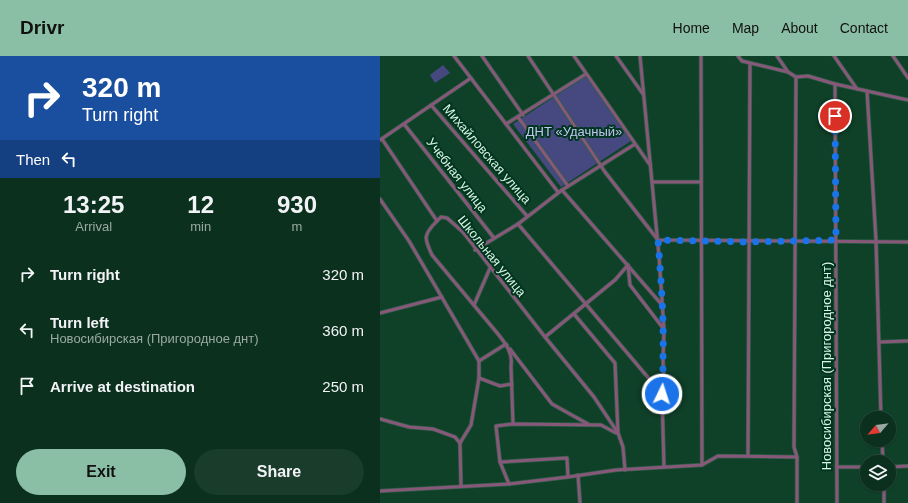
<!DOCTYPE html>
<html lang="en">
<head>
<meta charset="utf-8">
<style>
  :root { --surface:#0b301e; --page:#193c2b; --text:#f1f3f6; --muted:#9aa9a4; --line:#2b4b3c; --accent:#8abfa5 }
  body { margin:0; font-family:Helvetica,sans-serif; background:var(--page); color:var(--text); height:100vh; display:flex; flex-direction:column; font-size:15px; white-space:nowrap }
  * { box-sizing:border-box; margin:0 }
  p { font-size:13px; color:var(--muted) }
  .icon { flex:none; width:22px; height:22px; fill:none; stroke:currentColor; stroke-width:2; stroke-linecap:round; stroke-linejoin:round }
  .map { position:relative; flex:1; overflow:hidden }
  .details { display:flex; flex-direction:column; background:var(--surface); width:380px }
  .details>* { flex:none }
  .hud { background:#1a4fa0; color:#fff; overflow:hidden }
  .needle { width:26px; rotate:242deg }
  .controls { position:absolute; left:480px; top:355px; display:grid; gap:8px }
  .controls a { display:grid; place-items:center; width:36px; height:36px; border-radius:50%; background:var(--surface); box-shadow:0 1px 3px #0004,0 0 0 1px var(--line); font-size:20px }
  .pin { position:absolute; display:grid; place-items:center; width:34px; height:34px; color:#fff; margin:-17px; border:2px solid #fff; border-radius:50%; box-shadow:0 1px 4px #0007 }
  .me { position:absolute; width:44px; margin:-22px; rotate:4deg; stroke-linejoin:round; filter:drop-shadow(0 0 3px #0008) }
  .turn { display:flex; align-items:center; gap:14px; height:84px; padding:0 16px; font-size:18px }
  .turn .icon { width:52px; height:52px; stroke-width:2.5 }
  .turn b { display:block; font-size:28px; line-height:34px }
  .then { display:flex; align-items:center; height:38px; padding:0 16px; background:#0003; gap:8px; font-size:15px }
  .eta { display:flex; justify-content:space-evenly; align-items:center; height:68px; text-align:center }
  .eta b { font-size:24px; font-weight:700; line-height:28px }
  .primary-button { display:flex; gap:8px; margin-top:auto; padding:8px 16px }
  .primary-button a { flex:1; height:46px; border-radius:24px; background:var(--accent); color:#111; font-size:16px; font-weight:700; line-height:46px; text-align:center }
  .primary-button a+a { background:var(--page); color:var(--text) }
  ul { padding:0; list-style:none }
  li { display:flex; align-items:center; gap:12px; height:56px; padding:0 16px }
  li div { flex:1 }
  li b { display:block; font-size:15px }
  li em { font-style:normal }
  header { display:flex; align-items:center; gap:24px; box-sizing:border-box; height:56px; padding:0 20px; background:var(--accent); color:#111 }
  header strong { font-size:19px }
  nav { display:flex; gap:22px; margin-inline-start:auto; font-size:14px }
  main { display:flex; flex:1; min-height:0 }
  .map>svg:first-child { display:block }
  .green { fill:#454980 }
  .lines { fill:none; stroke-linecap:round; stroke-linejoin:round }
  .minor-casing { stroke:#2f5d46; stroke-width:4.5 }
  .minor { stroke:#875879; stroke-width:3 }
  .route { stroke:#1a73e8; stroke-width:7; stroke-dasharray:0 12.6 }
  .labels { text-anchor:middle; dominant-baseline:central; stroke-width:4; stroke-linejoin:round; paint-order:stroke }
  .park-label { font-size:13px; fill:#c1c7f0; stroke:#01351f }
  .street-label { font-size:13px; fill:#d7f6e3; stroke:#01351f }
</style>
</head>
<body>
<header>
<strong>Drivr</strong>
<nav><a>Home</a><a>Map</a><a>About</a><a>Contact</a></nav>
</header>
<main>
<section class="details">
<div class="hud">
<div class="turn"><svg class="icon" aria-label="right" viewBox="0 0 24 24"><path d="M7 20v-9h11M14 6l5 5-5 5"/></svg><div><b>320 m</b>Turn right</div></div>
<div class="then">Then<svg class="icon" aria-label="left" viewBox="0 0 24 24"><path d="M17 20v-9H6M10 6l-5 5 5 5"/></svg></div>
</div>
<div class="eta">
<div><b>13:25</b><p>Arrival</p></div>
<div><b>12</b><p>min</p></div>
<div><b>930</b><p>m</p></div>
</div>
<ul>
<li><svg class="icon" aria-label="right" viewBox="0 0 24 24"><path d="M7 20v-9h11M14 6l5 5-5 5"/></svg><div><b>Turn right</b></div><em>320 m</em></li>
<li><svg class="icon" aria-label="left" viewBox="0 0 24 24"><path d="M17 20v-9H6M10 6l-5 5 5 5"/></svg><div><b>Turn left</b><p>Новосибирская (Пригородное днт)</p></div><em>360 m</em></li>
<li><svg class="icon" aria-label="arrive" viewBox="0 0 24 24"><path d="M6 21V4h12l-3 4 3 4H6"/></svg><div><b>Arrive at destination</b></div><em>250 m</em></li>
</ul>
<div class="primary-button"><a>Exit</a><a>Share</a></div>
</section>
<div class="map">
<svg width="528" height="447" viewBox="0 0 528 447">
  <rect width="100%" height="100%" fill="#0f4028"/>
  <g class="green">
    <polygon points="63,9 70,17 55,27 50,19"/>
    <polygon points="206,20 251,85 181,131 133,68"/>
  </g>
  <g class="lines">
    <g class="minor-casing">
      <g id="minor">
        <polyline points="74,0 126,68 206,18"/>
        <polyline points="102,0 143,59"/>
        <polyline points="148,0 225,116 278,184 528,186"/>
        <polyline points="194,0 270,109"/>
        <polyline points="236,0 263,38"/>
        <polyline points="260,0 279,200 284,274 283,303 284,327 282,338 284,411"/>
        <polyline points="321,0 322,409"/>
        <polyline points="358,0 362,5 408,16 416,21 428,20 455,28 528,44"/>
        <polyline points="397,0 408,16"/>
        <polyline points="454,0 477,33"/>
        <polyline points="513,0 528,22"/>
        <polyline points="416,21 414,391 417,401 417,447"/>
        <polyline points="455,28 457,447"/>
        <polyline points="487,35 496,184 501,362"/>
        <polyline points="51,49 147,160"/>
        <polyline points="138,61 188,130"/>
        <polyline points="24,68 114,182"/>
        <polyline points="126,68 178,136"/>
        <polyline points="2,83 57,165 61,161 67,162 83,176 165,281"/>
        <polyline points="0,84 91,22"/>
        <polyline points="273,126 321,126"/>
        <polyline points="182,134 283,250"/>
        <polyline points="0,143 29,185 99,305 99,322 91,369 80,387"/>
        <path d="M57 165C43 179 44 182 52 199L118 278C126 288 133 297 131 310L133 368"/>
        <polyline points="138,168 282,338"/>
        <polyline points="95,194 138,168 182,134 255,88"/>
        <polyline points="248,209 250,229 283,272"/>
        <polyline points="94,249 110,212"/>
        <polyline points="0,257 62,241"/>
        <polyline points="194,258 235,307 238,377 243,391 245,414"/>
        <polyline points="500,286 528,285"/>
        <polyline points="130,293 172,348 208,368"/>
        <polyline points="99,305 126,288 127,289"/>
        <polyline points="99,322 120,330 132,328"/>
        <polyline points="0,363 29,371 53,373 75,381 80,387 81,430"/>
        <polyline points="238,377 214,341 165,281 235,224 248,209"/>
        <polyline points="502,384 503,406"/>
        <polyline points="368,400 370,8"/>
        <polyline points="457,411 487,411"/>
        <polyline points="509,411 528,410"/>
        <polyline points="198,419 200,447"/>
        <polyline points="188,421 236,414 322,409 338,400 417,401"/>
        <polyline points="129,428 120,406 116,370 133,368 221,369 236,377"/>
        <polyline points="504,428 504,447"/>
        <polyline points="0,435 129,428 188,421 187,402 120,406"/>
      </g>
    </g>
    <use href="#minor" class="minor"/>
  </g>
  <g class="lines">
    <path class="route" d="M282 338C285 326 282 314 283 301 284 262 281 223 278 184L368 186 456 184 455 60"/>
  </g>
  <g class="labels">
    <g class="park-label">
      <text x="194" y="75">ДНТ «Удачный»</text>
    </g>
    <g class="street-label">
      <text transform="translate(107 98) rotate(49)">Михайловская улица</text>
      <text transform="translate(77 119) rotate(52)">Учебная улица</text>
      <text transform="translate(112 200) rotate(51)">Школьная улица</text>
      <text transform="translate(446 310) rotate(-90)">Новосибирская (Пригородное днт)</text>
    </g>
  </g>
</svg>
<div class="controls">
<a><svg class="needle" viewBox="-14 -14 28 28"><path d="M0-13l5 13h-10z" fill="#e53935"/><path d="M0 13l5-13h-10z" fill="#9aa9a4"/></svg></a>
<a><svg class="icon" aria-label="layers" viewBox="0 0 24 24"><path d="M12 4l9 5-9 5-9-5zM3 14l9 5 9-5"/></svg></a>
</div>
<div class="pin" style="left:455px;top:60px;background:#d93025"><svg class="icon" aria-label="arrive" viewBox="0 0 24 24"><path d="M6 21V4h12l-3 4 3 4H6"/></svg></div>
<svg class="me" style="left:282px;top:338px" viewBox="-20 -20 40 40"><circle r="17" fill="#1a73e8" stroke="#fff" stroke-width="3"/><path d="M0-11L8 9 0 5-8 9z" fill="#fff"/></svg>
</div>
</main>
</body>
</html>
